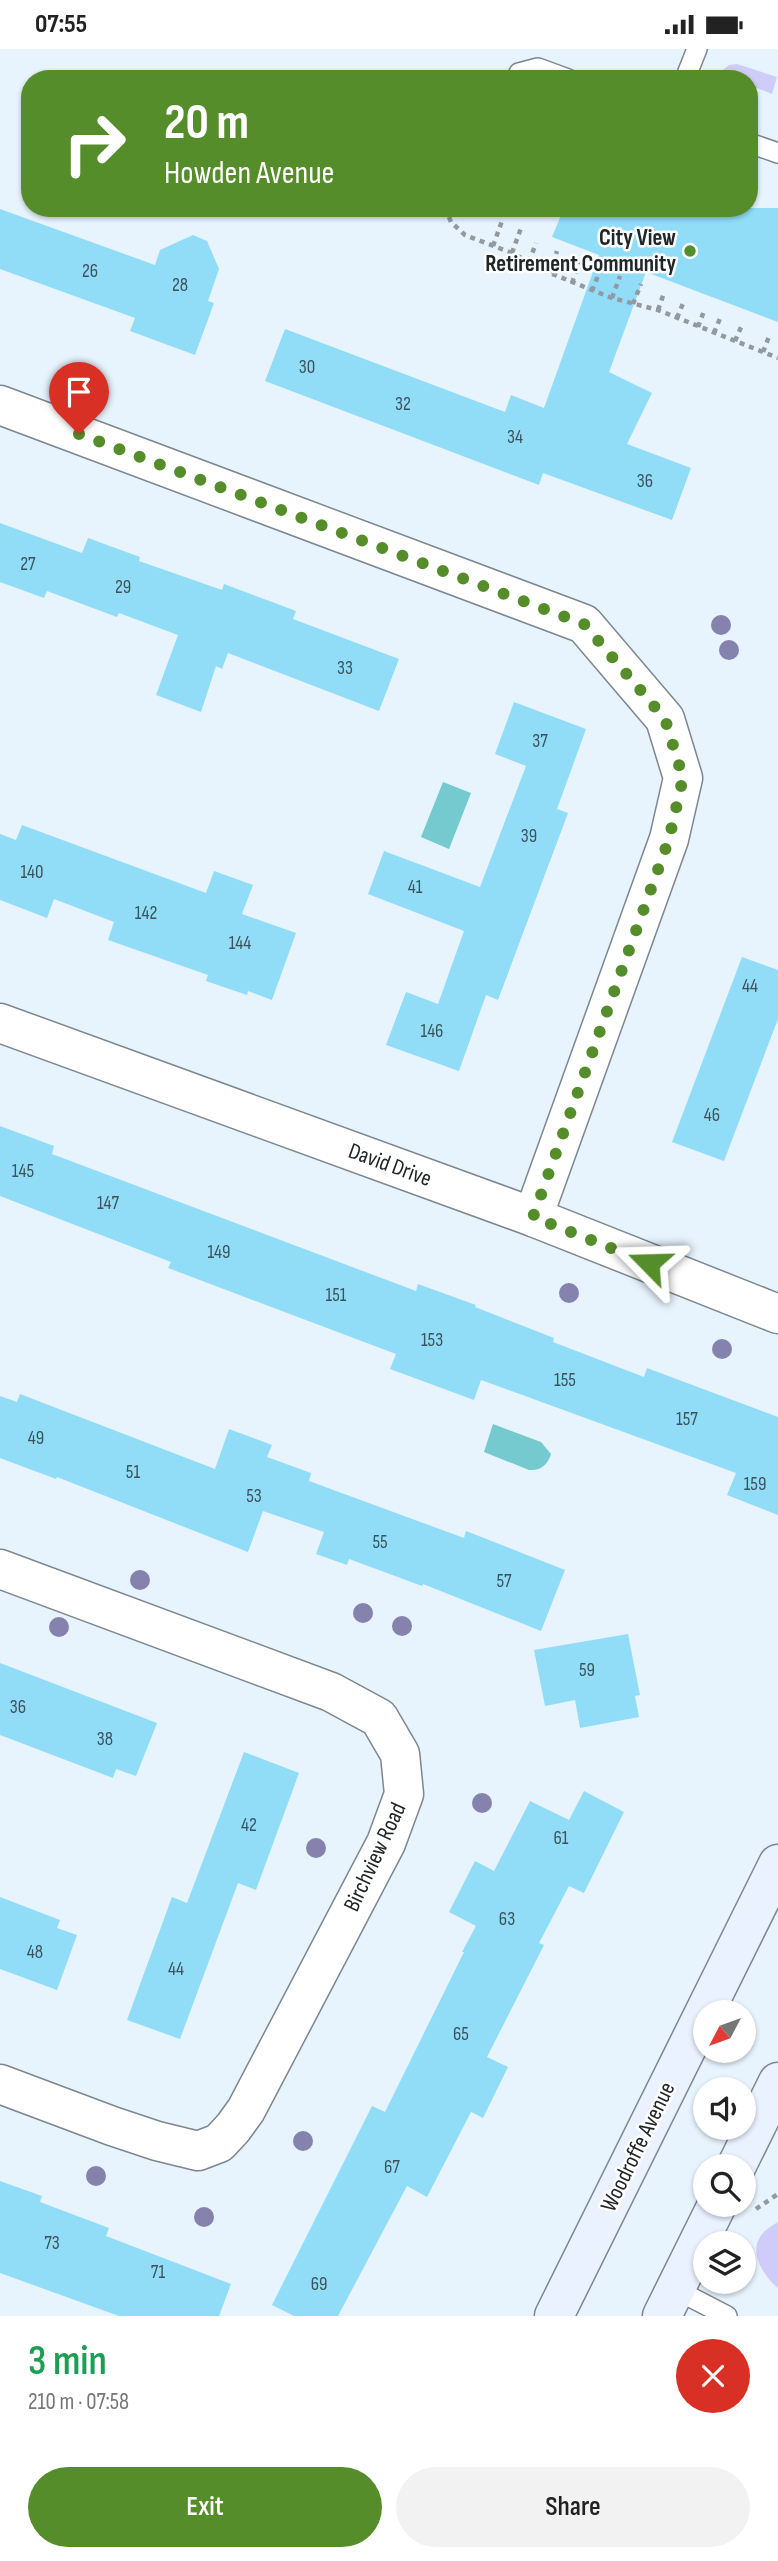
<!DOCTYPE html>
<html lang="en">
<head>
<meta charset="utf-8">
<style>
  :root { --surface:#fff; --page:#f2f2f2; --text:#222; --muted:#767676; --accent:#548d29 }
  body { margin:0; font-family:"Sofia Sans Condensed",sans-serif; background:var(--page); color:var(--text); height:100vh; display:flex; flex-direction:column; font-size:26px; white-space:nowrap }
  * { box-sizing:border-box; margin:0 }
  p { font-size:23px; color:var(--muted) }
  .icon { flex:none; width:38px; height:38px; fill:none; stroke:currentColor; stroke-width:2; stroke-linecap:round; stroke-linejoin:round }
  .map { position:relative; height:2267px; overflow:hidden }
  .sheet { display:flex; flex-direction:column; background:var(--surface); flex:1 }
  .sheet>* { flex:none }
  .hud { position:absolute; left:21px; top:21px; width:737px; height:147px; border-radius:28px; box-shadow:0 2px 5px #0004; background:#548d29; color:#fff; overflow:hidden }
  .needle { width:46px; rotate:229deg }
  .fabs { position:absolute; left:693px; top:1951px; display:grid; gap:14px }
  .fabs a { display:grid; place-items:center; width:63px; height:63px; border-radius:50%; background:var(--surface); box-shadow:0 2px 5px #0004; font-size:35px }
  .pin { position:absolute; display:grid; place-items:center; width:60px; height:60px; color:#fff; margin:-72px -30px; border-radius:50% 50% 50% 0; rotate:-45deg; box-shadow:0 0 7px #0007 }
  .pin .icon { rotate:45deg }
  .me { position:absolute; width:77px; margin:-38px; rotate:292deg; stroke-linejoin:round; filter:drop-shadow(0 0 5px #0008) }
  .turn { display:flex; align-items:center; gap:24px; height:147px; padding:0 28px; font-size:32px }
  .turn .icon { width:91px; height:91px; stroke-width:2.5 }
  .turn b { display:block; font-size:49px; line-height:60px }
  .round { display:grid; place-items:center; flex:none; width:74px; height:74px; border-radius:37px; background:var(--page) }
  .headline { display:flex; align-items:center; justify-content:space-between; height:119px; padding:0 28px }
  h1 { font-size:42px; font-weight:600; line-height:52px; color:#1e9e55 }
  .button { display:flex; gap:14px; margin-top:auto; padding:14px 28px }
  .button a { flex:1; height:80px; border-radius:42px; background:var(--accent); color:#fff; font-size:28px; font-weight:600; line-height:80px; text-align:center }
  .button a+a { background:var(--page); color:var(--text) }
  .status { display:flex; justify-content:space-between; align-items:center; height:49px; padding:0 35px; background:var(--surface); direction:ltr }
  .status svg { height:19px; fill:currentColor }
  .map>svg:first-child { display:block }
  .green { fill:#d0ccfa }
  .water { fill:#74cacf }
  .building { fill:#91ddf8 }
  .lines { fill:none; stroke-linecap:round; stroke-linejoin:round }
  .lane-casing { stroke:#7c8790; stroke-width:22 }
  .street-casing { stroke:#7c8790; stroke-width:41 }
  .secondary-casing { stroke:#7c8790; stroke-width:41 }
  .path { stroke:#919aa1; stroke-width:4.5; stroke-dasharray:5 5; stroke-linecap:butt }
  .lane { stroke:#fff; stroke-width:19 }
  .street { stroke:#fff; stroke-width:38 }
  .secondary { stroke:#eaf1ff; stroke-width:38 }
  .tree { fill:#8582ad }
  .route { stroke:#548d29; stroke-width:12; stroke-dasharray:0 21.6 }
  .poi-dot { fill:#548d29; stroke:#fefefe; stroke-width:2.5 }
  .labels { text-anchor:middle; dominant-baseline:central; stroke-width:5; stroke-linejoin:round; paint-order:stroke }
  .number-label { font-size:19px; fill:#3c535c }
  .poi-label { font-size:23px; font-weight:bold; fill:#202528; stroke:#fefefe; text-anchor:end }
  .street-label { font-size:23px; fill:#202528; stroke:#fefefe }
</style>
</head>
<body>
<div class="status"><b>07:55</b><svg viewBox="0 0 49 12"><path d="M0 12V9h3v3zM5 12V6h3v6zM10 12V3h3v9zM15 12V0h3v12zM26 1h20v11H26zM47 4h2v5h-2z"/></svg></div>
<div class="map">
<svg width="778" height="2267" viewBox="0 0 778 2267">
  <rect width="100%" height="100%" fill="#e7f3fd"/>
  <g class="green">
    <polygon points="737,15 777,28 772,45 749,36 749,30 731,30 718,25 729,16"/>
    <path d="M778 2173V2239C765 2229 749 2204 760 2188 764 2181 772 2177 778 2173Z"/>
  </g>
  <g class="water">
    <polygon points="443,733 471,744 449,800 421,788"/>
    <path d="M493 1375 541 1393 551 1405C548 1415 541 1422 529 1421L484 1403Z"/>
  </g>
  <g class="building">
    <polygon points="564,159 778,159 778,273 646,223 609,323 652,344 627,395 691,419 672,471 543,424 539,436 265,332 285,280 505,363 511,346 544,359 599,206 552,188"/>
    <polygon points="0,160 155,216 160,201 193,186 207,192 219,220 208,252 214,254 195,306 130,282 135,269 0,220"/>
    <polygon points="0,474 82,504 88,489 140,508 139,512 222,541 224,535 296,562 293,570 399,610 379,662 228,604 222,620 216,617 201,663 156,646 178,586 119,564 117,568 47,542 44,549 0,533"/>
    <polygon points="514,653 586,680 557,760 568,764 498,951 486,946 459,1022 386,996 406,943 438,955 464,882 368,845 384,802 480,838 526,717 495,705"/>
    <polygon points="22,776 206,844 214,822 253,836 242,865 296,884 272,951 248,942 247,946 206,932 208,926 108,891 114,873 54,850 47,869 0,851 0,785 16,791"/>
    <polygon points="742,908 778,921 778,970 724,1112 672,1093"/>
    <polygon points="0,1077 54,1097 52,1105 416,1242 418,1235 476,1256 475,1258 554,1289 553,1293 644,1328 647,1319 778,1368 778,1466 727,1446 736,1424 481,1331 474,1351 390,1320 396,1305 168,1219 171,1213 0,1147"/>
    <polygon points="20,1345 215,1420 229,1380 272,1396 267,1408 311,1424 309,1432 464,1489 466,1482 565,1521 541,1582 423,1535 422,1537 349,1510 347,1516 316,1505 324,1483 263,1462 248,1503 57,1428 56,1430 0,1409 0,1347 17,1353"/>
    <polygon points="628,1585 640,1646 635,1647 639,1668 580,1679 575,1651 545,1657 534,1601"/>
    <polygon points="0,1614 157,1674 136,1727 116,1720 113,1729 0,1686"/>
    <polygon points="244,1703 299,1724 256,1841 238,1834 180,1990 127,1971 172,1848 187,1854"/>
    <polygon points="584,1742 624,1763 584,1844 569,1837 539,1894 544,1896 487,2008 508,2018 483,2069 471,2063 427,2148 407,2137 338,2267 294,2267 272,2256 372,2057 385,2063 464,1903 462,1903 476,1877 449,1863 475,1812 494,1822 530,1752 569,1771"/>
    <polygon points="0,1848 60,1871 57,1879 77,1886 57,1941 0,1920"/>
    <polygon points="0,2132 42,2147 40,2153 109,2179 106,2187 231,2235 219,2267 119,2267 0,2224"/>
  </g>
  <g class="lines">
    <g class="lane-casing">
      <g id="lane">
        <polyline points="516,30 519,24 538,19 568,30"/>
        <polyline points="685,30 697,0"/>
        <polyline points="749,94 778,104"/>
        <polyline points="675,2240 727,2267"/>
      </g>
    </g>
    <g class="street-casing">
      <g id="street">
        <polyline points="0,356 584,575 665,670 683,729 669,790 533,1168"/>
        <polyline points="0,974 533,1168 778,1265"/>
        <polyline points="0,1520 331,1643 379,1669 400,1705 404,1745 386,1794 246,2061 233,2079 219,2094 198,2102 157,2092 112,2077 0,2035"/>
      </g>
    </g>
    <g class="secondary-casing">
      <g id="secondary">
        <polyline points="736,2118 778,2033"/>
        <polyline points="554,2267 778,1815"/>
        <polyline points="662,2267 717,2156"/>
      </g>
    </g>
    <g class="path">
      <polyline points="445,159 451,173 465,186 512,204 550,224 612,249 658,261 778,309"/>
      <polyline points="493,197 502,172"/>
      <polyline points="512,204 521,179"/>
      <polyline points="529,213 536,194"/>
      <polyline points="550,224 557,202"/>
      <polyline points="572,234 580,211"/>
      <polyline points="592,242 601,219"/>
      <polyline points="612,249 620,227"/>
      <polyline points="633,255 641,235"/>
      <polyline points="658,261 664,244"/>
      <polyline points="677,269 684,252"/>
      <polyline points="698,278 704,262"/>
      <polyline points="714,284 721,267"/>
      <polyline points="735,292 742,276"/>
      <polyline points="763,303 770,285"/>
      <polyline points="756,2160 778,2145"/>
    </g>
    <use href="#lane" class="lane"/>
    <use href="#street" class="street"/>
    <use href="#secondary" class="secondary"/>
  </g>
  <g class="tree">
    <circle cx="721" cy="576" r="10"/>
    <circle cx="729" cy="601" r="10"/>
    <circle cx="569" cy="1244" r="10"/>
    <circle cx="722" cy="1300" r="10"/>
    <circle cx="140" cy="1531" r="10"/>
    <circle cx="363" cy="1564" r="10"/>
    <circle cx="402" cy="1577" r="10"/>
    <circle cx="59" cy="1578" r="10"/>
    <circle cx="482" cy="1754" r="10"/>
    <circle cx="316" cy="1799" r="10"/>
    <circle cx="303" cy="2092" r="10"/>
    <circle cx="96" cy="2127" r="10"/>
    <circle cx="204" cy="2168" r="10"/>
  </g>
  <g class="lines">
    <polyline class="route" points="79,385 584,575 665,670 683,729 669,790 533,1168 649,1214"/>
  </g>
  <circle class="poi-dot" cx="690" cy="202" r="7"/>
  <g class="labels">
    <g class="number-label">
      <text x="90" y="222">26</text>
      <text x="180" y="236">28</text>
      <text x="307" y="318">30</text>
      <text x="403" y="355">32</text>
      <text x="515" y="388">34</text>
      <text x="645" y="432">36</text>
      <text x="28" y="515">27</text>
      <text x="123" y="538">29</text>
      <text x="345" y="619">33</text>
      <text x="540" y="692">37</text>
      <text x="529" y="787">39</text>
      <text x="32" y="823">140</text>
      <text x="415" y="838">41</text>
      <text x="146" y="864">142</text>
      <text x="240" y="894">144</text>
      <text x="750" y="937">44</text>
      <text x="432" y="982">146</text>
      <text x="712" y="1066">46</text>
      <text x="23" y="1122">145</text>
      <text x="108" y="1154">147</text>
      <text x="219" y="1203">149</text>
      <text x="336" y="1246">151</text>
      <text x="432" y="1291">153</text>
      <text x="565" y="1331">155</text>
      <text x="687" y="1370">157</text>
      <text x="36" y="1389">49</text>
      <text x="133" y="1423">51</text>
      <text x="755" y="1435">159</text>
      <text x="254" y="1447">53</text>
      <text x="380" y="1493">55</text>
      <text x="504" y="1532">57</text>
      <text x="587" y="1621">59</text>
      <text x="18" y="1658">36</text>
      <text x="105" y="1690">38</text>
      <text x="249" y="1776">42</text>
      <text x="561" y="1789">61</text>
      <text x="507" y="1870">63</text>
      <text x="35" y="1903">48</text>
      <text x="176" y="1920">44</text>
      <text x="461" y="1985">65</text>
      <text x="392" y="2118">67</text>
      <text x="52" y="2194">73</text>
      <text x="158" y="2223">71</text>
      <text x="319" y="2235">69</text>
    </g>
    <g class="poi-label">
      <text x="676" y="189">City View<tspan x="676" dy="26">Retirement Community</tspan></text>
    </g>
    <g class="street-label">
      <text transform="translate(390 1116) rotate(20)">David Drive</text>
      <text transform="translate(375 1808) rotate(-65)">Birchview Road</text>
      <text transform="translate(638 2098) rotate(-64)">Woodroffe Avenue</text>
    </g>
  </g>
</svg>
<div class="fabs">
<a><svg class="needle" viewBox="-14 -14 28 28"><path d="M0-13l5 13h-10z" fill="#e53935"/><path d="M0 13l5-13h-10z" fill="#767676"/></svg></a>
<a><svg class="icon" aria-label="sound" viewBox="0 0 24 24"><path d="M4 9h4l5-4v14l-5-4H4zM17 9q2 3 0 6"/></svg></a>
<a><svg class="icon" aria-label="search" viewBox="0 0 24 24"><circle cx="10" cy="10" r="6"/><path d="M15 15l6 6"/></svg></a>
<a><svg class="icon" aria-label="layers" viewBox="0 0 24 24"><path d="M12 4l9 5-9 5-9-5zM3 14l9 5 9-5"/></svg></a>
</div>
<div class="pin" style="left:79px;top:385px;background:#d93025"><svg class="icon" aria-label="arrive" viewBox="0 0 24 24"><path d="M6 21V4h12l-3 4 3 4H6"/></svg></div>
<svg class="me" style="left:649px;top:1214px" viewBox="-20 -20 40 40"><path d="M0-17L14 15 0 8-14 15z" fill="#548d29" stroke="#fff" stroke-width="4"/></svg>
<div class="hud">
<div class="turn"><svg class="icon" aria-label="right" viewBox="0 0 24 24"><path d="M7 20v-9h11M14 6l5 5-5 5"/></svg><div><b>20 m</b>Howden Avenue</div></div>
</div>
</div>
<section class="sheet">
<div class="headline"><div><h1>3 min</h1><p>210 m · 07:58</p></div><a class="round" style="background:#d93025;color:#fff"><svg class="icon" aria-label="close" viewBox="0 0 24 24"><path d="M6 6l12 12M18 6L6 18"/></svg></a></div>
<div class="button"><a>Exit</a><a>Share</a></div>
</section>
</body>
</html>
